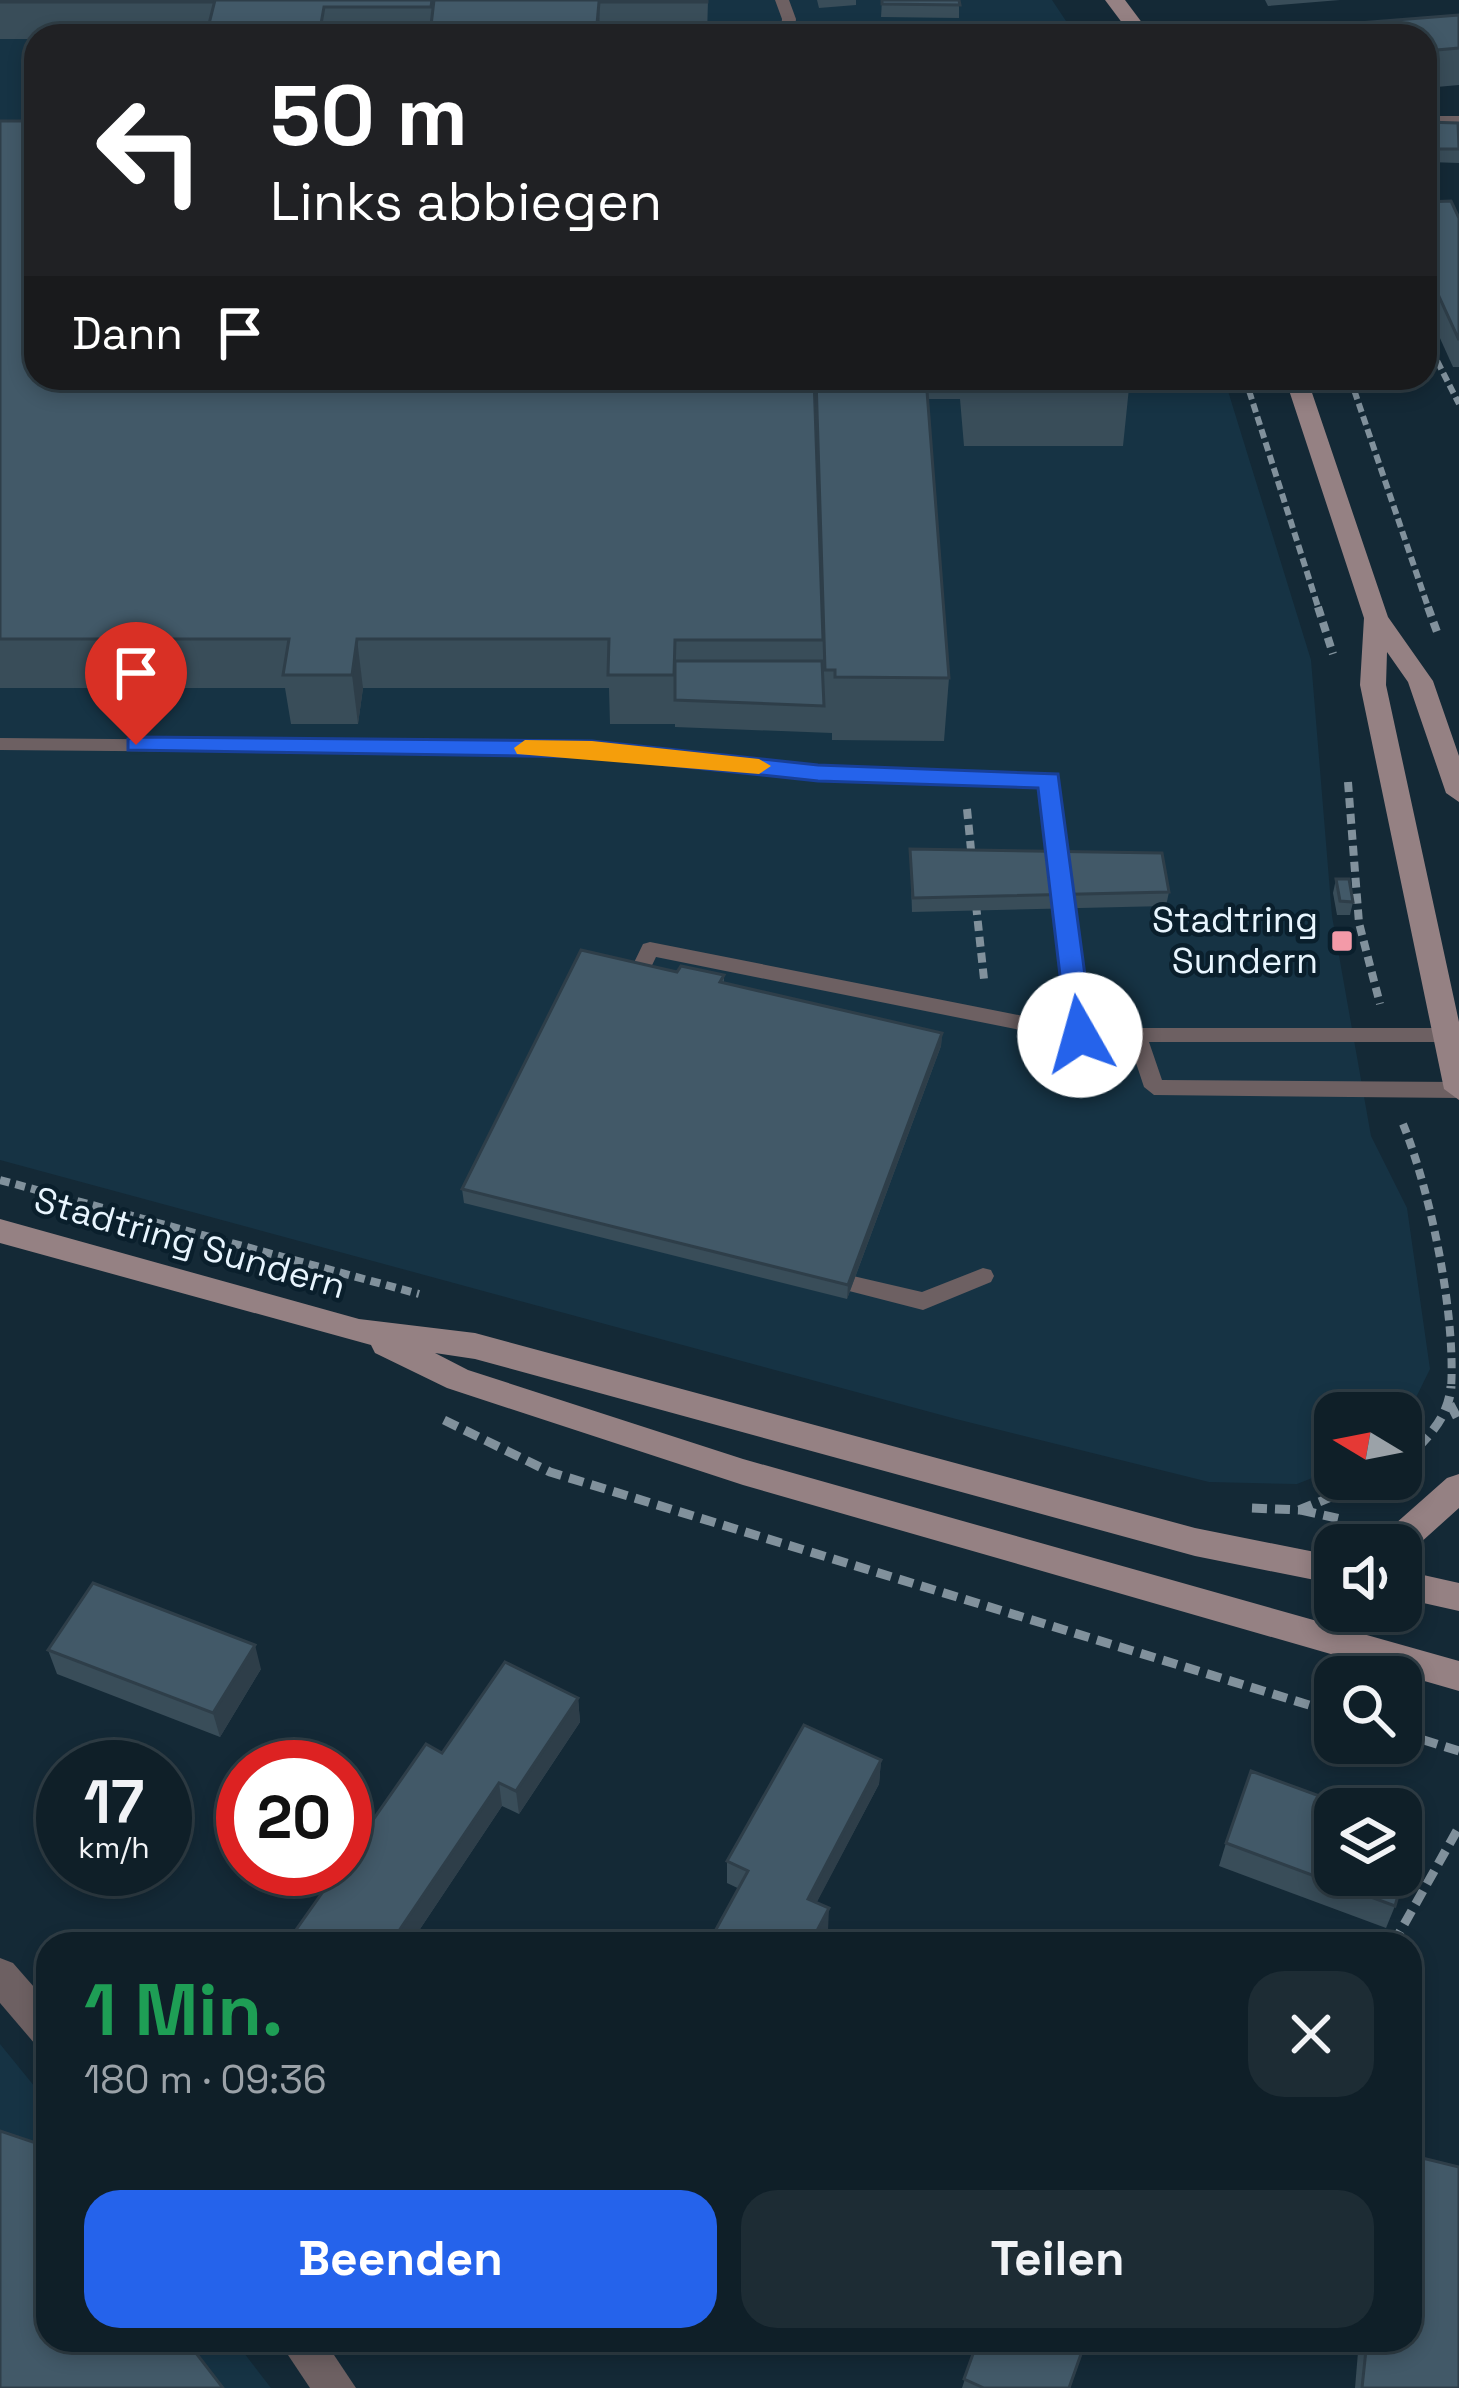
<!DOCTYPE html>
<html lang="de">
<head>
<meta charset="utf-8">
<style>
  :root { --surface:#0f1f28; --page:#1d2c34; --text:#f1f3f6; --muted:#9ba2a8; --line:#2f3d45; --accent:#2563eb }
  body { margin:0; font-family:"Space Grotesk",sans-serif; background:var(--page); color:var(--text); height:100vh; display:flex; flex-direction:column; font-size:45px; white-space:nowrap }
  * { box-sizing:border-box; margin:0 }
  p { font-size:39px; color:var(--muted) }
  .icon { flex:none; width:66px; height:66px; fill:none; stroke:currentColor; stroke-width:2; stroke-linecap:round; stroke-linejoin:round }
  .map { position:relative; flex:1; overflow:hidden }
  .sheet { position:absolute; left:36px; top:1932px; width:1386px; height:420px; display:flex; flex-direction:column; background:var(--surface); border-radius:36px; box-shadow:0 6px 18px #0003,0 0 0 3px var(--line) }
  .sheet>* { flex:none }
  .top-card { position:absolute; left:24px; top:24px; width:1413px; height:366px; border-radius:36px; box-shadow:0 6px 18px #0003,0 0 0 3px var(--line); background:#202124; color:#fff; overflow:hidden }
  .needle { width:78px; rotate:280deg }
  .controls { position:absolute; left:1314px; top:1392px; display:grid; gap:24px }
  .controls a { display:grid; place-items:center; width:108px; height:108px; border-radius:24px; background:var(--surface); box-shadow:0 6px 18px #0003,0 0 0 3px var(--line); font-size:60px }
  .speed { position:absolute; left:36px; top:1740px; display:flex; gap:24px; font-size:60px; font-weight:700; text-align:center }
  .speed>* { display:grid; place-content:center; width:156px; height:156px; border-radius:50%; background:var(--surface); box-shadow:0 6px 18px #0003,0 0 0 3px var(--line); line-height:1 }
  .speed small { font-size:30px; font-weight:400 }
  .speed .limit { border:18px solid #d22; background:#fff; color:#111 }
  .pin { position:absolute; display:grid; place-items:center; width:102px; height:102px; color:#fff; margin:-123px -51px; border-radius:50% 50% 50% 0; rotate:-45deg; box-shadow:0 0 12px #0007 }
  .pin .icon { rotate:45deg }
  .me { position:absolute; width:132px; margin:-66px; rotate:353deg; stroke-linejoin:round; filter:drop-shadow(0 0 9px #0008) }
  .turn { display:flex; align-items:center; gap:42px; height:252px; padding:0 48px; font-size:54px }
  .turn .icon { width:156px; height:156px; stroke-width:2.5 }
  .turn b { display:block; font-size:84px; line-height:102px }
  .then { display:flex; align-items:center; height:114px; padding:0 48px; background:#0003; gap:24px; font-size:45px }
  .round { display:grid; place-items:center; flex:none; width:126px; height:126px; border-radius:36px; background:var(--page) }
  .summary { display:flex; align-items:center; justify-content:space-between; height:204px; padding:0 48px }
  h1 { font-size:72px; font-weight:800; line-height:90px; color:#1e9e55 }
  .button { display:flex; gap:24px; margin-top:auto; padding:24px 48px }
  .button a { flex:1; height:138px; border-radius:36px; background:var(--accent); color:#fff; font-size:48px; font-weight:800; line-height:138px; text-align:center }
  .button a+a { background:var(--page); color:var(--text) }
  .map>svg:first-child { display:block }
  .built { fill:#163344 }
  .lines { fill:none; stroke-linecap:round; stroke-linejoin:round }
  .path-far2 { stroke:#81919c; stroke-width:6; stroke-dasharray:9 4.5; stroke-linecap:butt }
  .path-far1 { stroke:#81919c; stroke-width:8; stroke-dasharray:10 6; stroke-linecap:butt }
  .path { stroke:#81919c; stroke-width:9; stroke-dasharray:15 8; stroke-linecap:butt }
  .service { fill:#6d6062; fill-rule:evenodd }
  .minor { fill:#6d6062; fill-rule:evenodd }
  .secondary { fill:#958183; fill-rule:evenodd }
  .wall { fill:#394d59 }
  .shaded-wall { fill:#2e3e49 }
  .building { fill:#425968; stroke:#2e3e49; stroke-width:3 }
  .route { fill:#2563eb; stroke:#184099; stroke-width:3 }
  .slow { fill:#f59e0b }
  .poi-dot { fill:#f39aa8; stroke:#0a1f2c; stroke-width:4.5 }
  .labels { text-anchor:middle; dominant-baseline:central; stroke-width:9; stroke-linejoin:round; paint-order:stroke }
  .poi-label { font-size:36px; fill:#e8f5fe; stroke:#0a1f2c; text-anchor:end }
  .street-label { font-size:36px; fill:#e8f5fe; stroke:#0a1f2c }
</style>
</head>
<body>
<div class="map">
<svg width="1459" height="2388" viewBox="0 0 1459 2388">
  <rect width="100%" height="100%" fill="#142936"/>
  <g class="built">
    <polygon points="0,0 1052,0 1076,36 36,36 36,378 1224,378 1311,660 1332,916 1371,1136 1407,1208 1430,1369 1401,1428 1401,1413 1335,1413 1335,1469 1297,1484 1209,1482 956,1419 0,1160"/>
    <polygon points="0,2044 48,2103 48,2340 234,2340 271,2388 0,2388"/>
  </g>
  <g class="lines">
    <g class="path-far2">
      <polyline points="1425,337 1459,404"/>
      <polyline points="1245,378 1319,610"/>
      <polyline points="1350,378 1429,610"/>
    </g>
    <g class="path-far1">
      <polyline points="1318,607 1333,654"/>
      <polyline points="1428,607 1437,632"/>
      <polyline points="1348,782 1359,923 1380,1004"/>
      <polyline points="967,809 972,860"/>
      <polyline points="976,905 984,979"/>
      <path d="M1403 1124C1431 1193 1456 1315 1451 1389"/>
      <polyline points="0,1180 419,1294"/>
    </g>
    <g class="path">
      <polyline points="1450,1404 1459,1421"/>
      <polyline points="444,1420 550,1472 1335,1713"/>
      <path d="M1401 1463C1424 1442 1449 1419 1451 1386"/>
      <polyline points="1252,1508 1299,1510 1376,1479"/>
      <polyline points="1301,1510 1345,1520"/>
      <polyline points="1401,1733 1459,1751"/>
      <polyline points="1393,1944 1459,1827"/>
    </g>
    <g class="service">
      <polygon points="775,0 789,0 796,19 794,36 780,36 782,19"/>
      <polygon points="0,738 592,743 818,767 1049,774 1058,780 1089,1028 1459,1028 1459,1042 1149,1042 1162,1080 1459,1082 1459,1098 1154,1095 1144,1087 1129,1042 1080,1042 656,957 644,982 637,984 627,977 643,944 650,942 1069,1025 1041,786 818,779 592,755 0,750"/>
      <polygon points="983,1268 991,1270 994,1276 991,1282 923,1310 853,1292 845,1290 842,1284 845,1278 853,1276 922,1292"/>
    </g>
    <g class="minor">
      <rect x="1425" y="116" width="34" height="12"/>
      <polygon points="0,1958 13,1963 48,2003 48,2049 35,2044 0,2003"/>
      <polygon points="278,2340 324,2340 356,2388 310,2388"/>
    </g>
    <g class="secondary">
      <polygon points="1105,0 1125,0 1152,36 1132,36"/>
      <polygon points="1285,378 1307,378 1388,617 1433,681 1459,756 1459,802 1446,793 1408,682 1387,652 1386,685 1459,1022 1459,1100 1444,1089 1360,685 1364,618"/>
      <polygon points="0,1219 359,1319 475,1333 1195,1528 1335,1556 1335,1584 1195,1556 475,1359 435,1353 468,1370 743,1459 1459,1661 1459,1691 743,1485 447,1388 375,1353 371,1345 0,1243"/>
      <polygon points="1459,1474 1459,1508 1419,1544 1401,1550 1401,1545 1360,1545 1365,1535 1395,1524 1447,1478"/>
      <polygon points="1401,1570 1459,1583 1459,1611 1401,1598"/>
    </g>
  </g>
  <g class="wall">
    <polygon points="0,0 708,0 707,36 36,36 36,39 0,39"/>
    <polygon points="817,0 856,0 856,5 819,8"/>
    <polygon points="882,0 959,0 959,18 881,17"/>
    <polygon points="1265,0 1340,0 1268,6"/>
    <polygon points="1459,15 1459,85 1425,88 1425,36 1318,36 1320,26"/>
    <polygon points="0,121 36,378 1130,378 1123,446 964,446 960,399 928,399 949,678 944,741 832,740 832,733 675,727 675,724 610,724 609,688 363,688 358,724 291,724 285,688 0,688"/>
    <polygon points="1425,122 1459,126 1459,163 1429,162 1425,149"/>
    <polygon points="1425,202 1459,218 1459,367 1453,367 1425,305"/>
    <polygon points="910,849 1169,892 1166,906 912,912"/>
    <polygon points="1336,879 1353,902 1350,915 1337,915 1333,893"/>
    <polygon points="677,972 724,975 724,983 942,1033 941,1046 847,1299 464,1203 462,1189"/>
    <polygon points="48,1650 261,1669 220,1737 57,1674"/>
    <polygon points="578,1698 580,1722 519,1814 502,1806 410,1944 286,1944 442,1753"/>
    <polygon points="881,1760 879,1784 816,1903 828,1931 727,1883 727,1861"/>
    <polygon points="1226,1843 1395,1906 1386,1928 1219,1866"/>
    <polygon points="978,2340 1087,2340 1070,2388 962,2388"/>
    <polygon points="1359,2340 1410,2340 1459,2388 1355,2388"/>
  </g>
  <g class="shaded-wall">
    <polygon points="599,2 600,36 596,36 596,35"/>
    <polygon points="357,639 363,688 358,724 352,675"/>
    <polygon points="942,1033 941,1046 847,1299 848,1285"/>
    <polygon points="255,1645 261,1669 220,1737 213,1713"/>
    <polygon points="578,1698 580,1722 519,1814 516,1791"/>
    <polygon points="881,1760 879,1784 807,1921 808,1899"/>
    <polygon points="499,1783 502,1806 410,1944 390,1944"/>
    <polygon points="829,1908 828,1931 821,1944 810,1944"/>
  </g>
  <g class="building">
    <rect x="0" y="0" width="215" height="2"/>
    <polygon points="215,0 432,0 431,7 324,7 321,24 384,24 383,36 206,36"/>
    <polygon points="434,0 707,0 707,2 599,2 596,35 430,34"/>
    <polygon points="882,0 959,0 960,5 882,4"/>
    <polygon points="1459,15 1459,48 1425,51 1425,36 1326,36 1320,26"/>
    <polygon points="0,121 36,121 36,378 814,378 823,640 675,640 674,675 608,675 609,639 357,639 352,675 283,675 289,639 0,639"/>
    <polygon points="1425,122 1458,123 1459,149 1431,149"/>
    <polygon points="1451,201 1459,218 1459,340 1425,266 1425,202"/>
    <polygon points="816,378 926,378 949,678 835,677 835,670 825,670"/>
    <polygon points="968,378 1130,378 1131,383 969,383"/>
    <polygon points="675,661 822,661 824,706 675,700"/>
    <polygon points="910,849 1162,853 1169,892 913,898"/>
    <polygon points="1336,879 1349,879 1353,902 1340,901"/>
    <polygon points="581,950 677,972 681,966 724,975 720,982 942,1033 848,1285 462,1189"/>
    <polygon points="93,1583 255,1645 213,1713 48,1650"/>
    <polygon points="505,1662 578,1698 516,1791 499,1783 390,1944 286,1944 339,1869 345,1869 345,1860 426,1744 442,1753"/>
    <polygon points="804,1725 881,1760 808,1899 829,1908 810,1944 708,1944 748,1871 727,1861"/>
    <polygon points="1251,1771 1355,1809 1335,1809 1335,1875 1401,1875 1401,1826 1417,1831 1395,1906 1226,1843"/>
    <polygon points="0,2131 36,2143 48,2159 48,2340 186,2340 223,2388 0,2388"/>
    <polygon points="1410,2155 1459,2167 1459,2388 1362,2388 1367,2340 1410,2340"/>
    <polygon points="978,2340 1086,2340 1069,2388 984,2388 964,2379"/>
  </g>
  <polygon class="route" points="136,737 592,741 818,765 1058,774 1093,1035 1080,1044 1067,1035 1038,788 818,781 592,757 128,750 128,739"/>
  <polygon class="slow" points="525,740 592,741 759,759 771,766 759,774 517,754 514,748"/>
  <rect class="poi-dot" x="1330" y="929" width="24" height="24" rx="6"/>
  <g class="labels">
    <g class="poi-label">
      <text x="1318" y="920">Stadtring<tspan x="1318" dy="41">Sundern</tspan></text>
    </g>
    <g class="street-label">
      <text transform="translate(190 1243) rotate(16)">Stadtring Sundern</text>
    </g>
  </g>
</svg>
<div class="controls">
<a><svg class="needle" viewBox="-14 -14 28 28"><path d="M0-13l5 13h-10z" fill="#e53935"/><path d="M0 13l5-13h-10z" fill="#9ba2a8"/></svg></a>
<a><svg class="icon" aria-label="sound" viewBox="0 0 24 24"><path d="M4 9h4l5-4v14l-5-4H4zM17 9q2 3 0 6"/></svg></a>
<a><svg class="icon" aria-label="search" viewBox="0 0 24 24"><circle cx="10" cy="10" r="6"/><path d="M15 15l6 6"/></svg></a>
<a><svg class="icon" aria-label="layers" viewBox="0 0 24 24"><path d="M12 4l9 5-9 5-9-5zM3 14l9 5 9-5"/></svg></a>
</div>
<div class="speed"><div>17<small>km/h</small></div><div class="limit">20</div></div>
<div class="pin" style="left:136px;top:745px;background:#d93025"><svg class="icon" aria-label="arrive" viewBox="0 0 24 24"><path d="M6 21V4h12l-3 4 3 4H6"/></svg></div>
<svg class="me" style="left:1080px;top:1035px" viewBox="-20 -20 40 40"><circle r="19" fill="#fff"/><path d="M0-13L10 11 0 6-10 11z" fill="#2563eb"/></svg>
<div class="top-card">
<div class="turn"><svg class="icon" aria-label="left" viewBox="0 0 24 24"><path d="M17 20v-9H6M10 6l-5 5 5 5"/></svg><div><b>50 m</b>Links abbiegen</div></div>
<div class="then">Dann<svg class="icon" aria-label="arrive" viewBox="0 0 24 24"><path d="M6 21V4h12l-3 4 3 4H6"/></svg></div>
</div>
<section class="sheet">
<div class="summary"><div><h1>1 Min.</h1><p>180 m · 09:36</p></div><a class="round"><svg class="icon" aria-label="close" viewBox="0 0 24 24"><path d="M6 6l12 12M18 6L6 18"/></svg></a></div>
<div class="button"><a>Beenden</a><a>Teilen</a></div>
</section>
</div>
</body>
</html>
